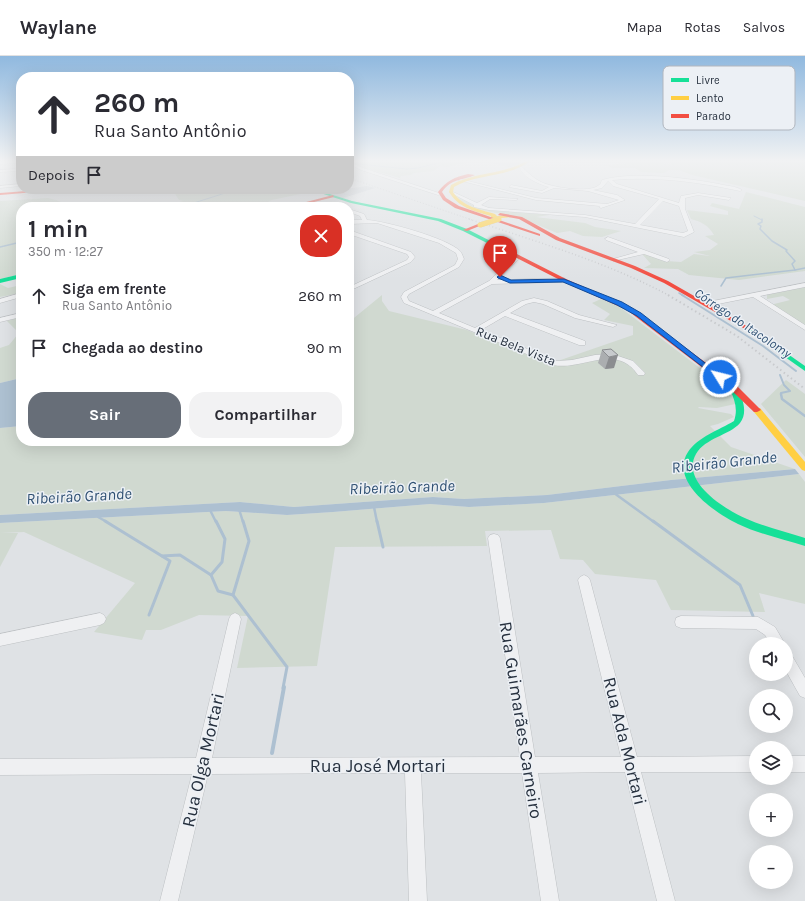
<!DOCTYPE html>
<html lang="pt">
<head>
<meta charset="utf-8">
<style>
  :root { --surface:#fff; --page:#f2f2f3; --text:#2b2b33; --muted:#7c7c81; --line:#e1e1e2; --accent:#676e78 }
  body { margin:0; font-family:Karla,sans-serif; background:var(--page); color:var(--text); height:100vh; display:flex; flex-direction:column; font-size:15px; white-space:nowrap }
  * { box-sizing:border-box; margin:0 }
  p { font-size:13px; color:var(--muted) }
  .icon { flex:none; width:22px; height:22px; fill:none; stroke:currentColor; stroke-width:2; stroke-linecap:round; stroke-linejoin:round }
  .map { position:relative; flex:1; overflow:hidden }
  .sheet { position:absolute; left:16px; top:146px; width:338px; height:244px; display:flex; flex-direction:column; background:var(--surface); border-radius:16px; box-shadow:0 4px 16px #0002 }
  .sheet>* { flex:none }
  .top-card { position:absolute; left:16px; top:16px; width:338px; height:122px; border-radius:16px; box-shadow:0 4px 16px #0002; background:#fff; color:var(--text); overflow:hidden }
  .tools { position:absolute; left:749px; top:581px; display:grid; gap:8px }
  .tools a { display:grid; place-items:center; width:44px; height:44px; border-radius:50%; background:var(--surface); box-shadow:0 4px 16px #0002; font-size:20px }
  .pin { position:absolute; display:grid; place-items:center; width:34px; height:34px; color:#fff; margin:-41px -17px; border-radius:50% 50% 50% 0; rotate:-45deg; box-shadow:0 0 4px #0007 }
  .pin .icon { rotate:45deg }
  .me { position:absolute; width:44px; margin:-22px; rotate:306deg; stroke-linejoin:round; filter:drop-shadow(0 0 3px #0008) }
  .turn { display:flex; align-items:center; gap:14px; height:84px; padding:0 12px; font-size:18px }
  .turn .icon { width:52px; height:52px; stroke-width:2.5 }
  .turn b { display:block; font-size:28px; line-height:34px }
  .then { display:flex; align-items:center; height:38px; padding:0 12px; background:#0003; gap:8px; font-size:15px }
  .round { display:grid; place-items:center; flex:none; width:42px; height:42px; border-radius:16px; background:var(--page) }
  .headline { display:flex; align-items:center; justify-content:space-between; height:68px; padding:0 12px }
  h1 { font-size:24px; font-weight:700; line-height:30px }
  .action { display:flex; gap:8px; margin-top:auto; padding:8px 12px }
  .action a { flex:1; height:46px; border-radius:16px; background:var(--accent); color:#fff; font-size:16px; font-weight:700; line-height:46px; text-align:center }
  .action a+a { background:var(--page); color:var(--text) }
  ul { padding:0; list-style:none }
  li { display:flex; align-items:center; gap:12px; height:52px; padding:0 12px }
  li div { flex:1 }
  li b { display:block; font-size:15px }
  li em { font-style:normal }
  header { display:flex; align-items:center; gap:24px; box-sizing:border-box; height:56px; padding:0 20px; background:var(--surface); border-bottom:1px solid var(--line) }
  header strong { font-size:19px }
  nav { display:flex; gap:22px; margin-inline-start:auto; font-size:14px }
  .map>svg:first-child { display:block }
  .built { fill:#cdd2d8 }
  .green { fill:#d0d9d0 }
  .water { fill:#adc0d1 }
  .lines { fill:none; stroke-linecap:round; stroke-linejoin:round }
  .stream-far5 { stroke:#adc0d1; stroke-width:1 }
  .stream-far4 { stroke:#adc0d1; stroke-width:1.5 }
  .stream-far3 { stroke:#adc0d1; stroke-width:2 }
  .stream-far2 { stroke:#adc0d1; stroke-width:2.5 }
  .stream-far1 { stroke:#adc0d1; stroke-width:3 }
  .stream { stroke:#adc0d1; stroke-width:4 }
  .street-casing { stroke:#bdc0c3; stroke-width:1 }
  .street { fill:#eff0f2; fill-rule:evenodd }
  .fast { fill:#16e098; fill-rule:evenodd }
  .slow { fill:#ffcf43; fill-rule:evenodd }
  .jam { fill:#f24e42; fill-rule:evenodd }
  .rail-far2 { stroke:#c8cacd; stroke-width:1; stroke-dasharray:1 2; stroke-linecap:butt }
  .rail-far1 { stroke:#c8cacd; stroke-width:1.5; stroke-dasharray:1 2.5; stroke-linecap:butt }
  .rail { stroke:#c8cacd; stroke-width:2; stroke-dasharray:1.5 3; stroke-linecap:butt }
  .slow-bridge-far1-casing { stroke:#bbbfc3; stroke-width:4.5; stroke-linecap:butt }
  .slow-bridge-casing { stroke:#bbbfc3; stroke-width:5.5; stroke-linecap:butt }
  .slow-bridge-far1 { stroke:#ffcf43; stroke-width:4 }
  .slow-bridge { stroke:#ffcf43; stroke-width:5 }
  .wall { fill:#abaeb0 }
  .shaded-wall { fill:#8b8d90 }
  .building { fill:#c7cacd; stroke:#8b8d90 }
  .route { fill:#1a73e8; stroke:#114b97 }
  .labels { text-anchor:middle; dominant-baseline:central; stroke-width:3; stroke-linejoin:round; paint-order:stroke }
  .far-water-label { font-size:13px; font-style:italic; fill:#305173; stroke:#ecf0f5 }
  .far-street-label { font-size:13px; fill:#26303e; stroke:#ecf0f5 }
  .water-label { font-size:16px; font-style:italic; fill:#305173; stroke:#ecf0f5 }
  .near-street-label { font-size:18px; fill:#26303e; stroke:#ecf0f5 }
  .key { fill:#ecf0f5; stroke:#b1b6be; stroke-width:1 }
  .key-label { font-size:11px; fill:#26303e }
</style>
</head>
<body>
<header>
<strong>Waylane</strong>
<nav><a>Mapa</a><a>Rotas</a><a>Salvos</a></nav>
</header>
<div class="map">
<svg width="805" height="845" viewBox="0 0 805 845">
  <rect width="100%" height="100%" fill="#dfe2e5"/>
  <g class="built">
    <polygon points="481,105 524,105 519,108 509,111"/>
    <polygon points="367,130 375,132 343,142 323,136"/>
  </g>
  <g class="green">
    <polygon points="350,105 475,105 447,111 440,110 433,115 414,117 411,119 401,120 400,122 354,109"/>
    <polygon points="637,105 671,108 674,105 805,105 805,145 692,119 679,114 669,114 664,117 641,116 635,112 613,112 605,109 630,107"/>
    <polygon points="172,133 291,133 305,137 272,144 268,146 273,148 268,149 270,151 163,151 183,145 179,144"/>
    <path d="M746 136 805 151V215L739 224 689 219 678 213 644 212 651 208 642 198 643 197 666 205 681 206 694 198 710 200 694 196 710 194 718 188 705 180 714 179C708 169 702 166 691 163L687 154 728 159V155L710 150 712 147 739 153Z"/>
    <polygon points="456,139 472,149 491,154 549,159 536,161 585,167 595,171 621,175 602,181 583,180 570,175 557,177 519,161 480,154 461,146"/>
    <polygon points="48,142 56,144 73,151 21,151 21,218 0,223 0,145"/>
    <polygon points="0,228 8,232 21,229 21,232 16,234 21,237 0,241"/>
    <polygon points="805,231 805,271 770,249 790,244 783,240 767,243 767,239"/>
    <polygon points="382,239 382,245 389,255 467,274 549,308 633,279 633,270 604,264 610,258 592,247 601,243 617,249 709,319 740,347 717,352 699,351 698,352 731,358 734,361 718,368 710,370 731,391 795,413 671,424 547,439 464,443 433,441 294,451 240,446 0,459 0,372 21,370 21,385 349,385 349,266"/>
    <polygon points="21,261 21,322 0,327 0,292 9,289 19,277 7,265"/>
    <polygon points="786,324 805,338 805,401 761,348"/>
    <polygon points="799,418 805,426 805,548 759,537 765,556 671,554 656,524 595,518 583,504 560,503 551,474 485,475 487,490 335,491 317,610 237,612 248,560 199,559 161,574 146,574 142,584 94,576 135,527 24,476 0,477 0,467 226,455 287,459 333,456 430,448 469,451 544,447"/>
    <polygon points="0,477 18,477 0,511"/>
  </g>
  <g class="water">
    <polygon points="21,322 21,370 0,372 0,327"/>
    <polygon points="795,413 799,418 544,447 469,451 430,448 333,456 287,459 226,455 0,467 0,459 240,446 294,451 433,441 464,443 547,439 671,424"/>
  </g>
  <g class="lines">
    <g class="stream-far5">
      <polyline points="349,107 407,113 418,112 446,105"/>
      <polyline points="355,107 363,105"/>
      <polyline points="181,151 238,133"/>
      <polyline points="754,160 762,164"/>
    </g>
    <g class="stream-far4">
      <polyline points="0,191 21,186"/>
      <polyline points="795,214 805,212"/>
      <polyline points="721,230 726,222 795,214 792,208 795,205 786,195 787,194 772,185 760,173 761,170 758,168 762,166 762,163"/>
      <polyline points="679,237 684,240"/>
    </g>
    <g class="stream-far3">
      <polyline points="682,239 763,290 796,315"/>
      <polyline points="780,319 784,329 790,335 781,337 781,339"/>
    </g>
    <g class="stream-far2">
      <polyline points="781,338 782,343 805,360"/>
      <polyline points="614,437 654,466"/>
      <polyline points="374,451 377,466"/>
      <polyline points="239,453 243,466"/>
      <polyline points="210,454 216,466"/>
      <polyline points="98,461 107,466"/>
    </g>
    <g class="stream-far1">
      <polyline points="105,465 170,505 149,559"/>
      <polyline points="377,465 383,491"/>
      <polyline points="653,465 740,529 753,560"/>
      <polyline points="162,500 180,499 211,519 218,535 233,539 287,611 283,632"/>
      <polyline points="211,519 222,506 225,483 216,465"/>
      <polyline points="233,539 249,485 243,465"/>
    </g>
    <polyline class="stream" points="272,697 284,631"/>
    <g class="street-casing">
      <g id="street">
        <polygon points="21,105 21,107 0,108 0,106"/>
        <polygon points="349,106 363,112 442,138 438,139 361,114 349,108"/>
        <path d="M519 110H521C527 116 533 122 541 126 551 131 590 138 599 129 601 128 601 126 602 124 633 115 687 122 719 128 726 130 736 130 742 134L740 135C698 126 655 120 612 124L617 128 679 147 681 140 698 137 731 142 729 144 698 139 685 142V153L694 176 684 181 585 161 489 154 474 151V149L449 136 451 135 477 147 489 141 518 143 516 144 490 143 481 149 489 152 585 159 635 168 659 143 613 130 608 125 602 132 593 134 617 139 625 144 601 152 599 151 600 150 536 144 458 124 460 123 536 142 607 148 619 144 588 135 554 132 542 137 509 131 511 129 542 135 549 131C538 128 522 121 519 110ZM663 145 679 150 688 175 683 177 640 169Z"/>
        <polygon points="21,113 21,115 0,116 0,114"/>
        <polygon points="21,128 21,130 0,132 0,130"/>
        <path d="M349 153 364 158 367 164C385 165 447 182 460 195 462 197 463 201 464 203L459 211 409 238 407 241 409 245 433 255 489 225 516 200H520V202L497 224 564 222 567 224 564 226 492 228 439 257 475 272 522 245 534 242 547 245 579 259 617 269 613 271 575 262 543 248 534 246 526 248 510 257 585 285V289H579L505 260 481 274 557 305 572 304 595 299 612 298 633 305 645 317 644 319H638C616 286 582 315 553 309L404 247 401 241 404 236 455 209 458 203 456 197 439 187 377 167 349 168V164H362L360 160 349 156Z"/>
        <polygon points="349,174 411,196 415,201 411,206 349,235 349,231 407,204 409,201 407,198 349,178"/>
        <polygon points="608,181 669,203 670,204 667,206 644,198 613,205 613,203 638,196 606,184 605,183"/>
        <polygon points="349,199 352,201 352,206 349,208"/>
        <polygon points="805,227 805,231 760,240 805,269 805,274 753,241 708,250 705,248 708,246"/>
        <polygon points="21,237 21,241 0,247 0,243"/>
        <polygon points="21,257 21,261 0,266 0,262"/>
        <polygon points="494,478 498,479 500,482 535,701 621,701 578,524 580,521 584,519 588,521 590,524 637,701 756,700 756,716 641,716 675,845 657,845 625,716 538,717 559,845 541,845 522,717 421,717 427,845 409,845 405,717 208,718 178,845 160,845 192,718 0,719 0,703 196,702 229,563 231,559 235,557 239,559 241,563 212,702 520,701 488,482 490,479"/>
        <polygon points="100,557 104,559 106,563 104,567 100,569 0,590 0,578"/>
        <polygon points="681,560 758,561 775,571 785,588 771,588 765,579 756,573 681,572 676,570 675,566 676,562"/>
        <polygon points="786,596 791,598 805,622 805,642 800,640 786,615"/>
        <rect x="786" y="700" width="19" height="16"/>
      </g>
    </g>
    <use href="#street" class="street"/>
    <g class="fast">
      <polygon points="308,133 314,133 352,145 441,163 467,173 508,194 503,195 463,175 438,165 351,147"/>
      <polygon points="21,218 21,222 0,227 0,223"/>
      <polygon points="745,271 749,271 805,310 805,315 745,273"/>
      <path d="M731 332H737C743 342 748 357 740 367 730 379 705 382 696 398 680 426 726 454 747 463 765 471 786 476 805 482V490C783 483 759 478 738 468 715 457 669 425 688 396 698 381 719 374 734 365 738 354 735 344 730 334Z"/>
    </g>
    <g class="slow">
      <path d="M526 105H530C508 122 477 117 454 131L453 136C463 151 479 153 495 158L497 160 510 159 512 161 491 163V160C474 155 459 152 449 136L451 129C474 116 502 119 526 105Z"/>
      <polygon points="754,352 760,352 805,406 805,415 802,414 754,356 753,354"/>
    </g>
    <g class="jam">
      <path d="M468 118 475 119C461 125 452 122 442 136L446 142 459 150 540 178V180L455 152 443 144 438 136C446 125 455 121 468 118Z"/>
      <polygon points="53,133 72,133 0,139 0,137"/>
      <polygon points="333,139 334,141 294,151 287,151"/>
      <polygon points="500,157 522,161 560,182 635,210 668,225 750,272 745,273 664,227 631,212 556,184 519,163 498,159"/>
      <polygon points="478,168 482,169 467,175 463,174"/>
      <polygon points="505,192 566,223 631,252 735,328 761,354 757,356 754,356 729,332 627,254 562,225 503,195 502,194"/>
    </g>
    <polyline class="rail-far2" points="349,122 472,164"/>
    <path class="rail-far1" d="M469 163C537 186 607 206 670 240"/>
    <polyline class="rail" points="668,239 737,280 805,333"/>
    <g class="slow-bridge-far1-casing">
      <polyline id="slow-bridge-far1" points="496,164 499,163"/>
    </g>
    <g class="slow-bridge-casing">
      <polyline id="slow-bridge" points="480,169 499,163"/>
    </g>
    <use href="#slow-bridge-far1" class="slow-bridge-far1"/>
    <use href="#slow-bridge" class="slow-bridge"/>
  </g>
  <polygon class="wall" points="611,293 614,312 605,313 598,307 602,294"/>
  <polygon class="shaded-wall" points="618,299 614,312 605,313 609,301"/>
  <polygon class="building" points="611,293 618,299 609,301 602,294"/>
  <linearGradient id="sky" x2="0" y2="1"><stop stop-color="#90b9df"/><stop offset="0.47" stop-color="#f1f2f3"/><stop offset="1" stop-color="#f1f2f3" stop-opacity="0"/></linearGradient>
  <rect width="805" height="223" fill="url(#sky)"/>
  <polygon class="route" points="500,219 511,224 564,223 622,246 641,257 723,321 722,322 717,322 637,260 617,249 563,226 510,227 498,222 497,221"/>
  <g class="labels">
    <g class="far-water-label">
      <text transform="translate(743 267) rotate(34)">Córrego do Itacolomy</text>
    </g>
    <g class="far-street-label">
      <text transform="translate(516 290) rotate(22)">Rua Bela Vista</text>
    </g>
    <g class="water-label">
      <text transform="translate(724 406) rotate(-6)">Ribeirão Grande</text>
      <text transform="translate(402 431) rotate(-2)">Ribeirão Grande</text>
      <text transform="translate(79 440) rotate(-3)">Ribeirão Grande</text>
    </g>
    <g class="near-street-label">
      <text transform="translate(521 664) rotate(81)">Rua Guimarães Carneiro</text>
      <text transform="translate(625 685) rotate(76)">Rua Ada Mortari</text>
      <text transform="translate(203 704) rotate(-77)">Rua Olga Mortari</text>
      <text x="378" y="710">Rua José Mortari</text>
    </g>
  </g>
  <rect x="663" y="10" width="132" height="64" rx="6" class="key"/>
  <rect x="671" y="22" width="18" height="4" fill="#16e098"/>
  <rect x="671" y="40" width="18" height="4" fill="#ffcf43"/>
  <rect x="671" y="58" width="18" height="4" fill="#f24e42"/>
  <g class="key-label">
    <text x="696" y="28">Livre</text>
    <text x="696" y="46">Lento</text>
    <text x="696" y="64">Parado</text>
  </g>
</svg>
<div class="tools">
<a><svg class="icon" aria-label="sound" viewBox="0 0 24 24"><path d="M4 9h4l5-4v14l-5-4H4zM17 9q2 3 0 6"/></svg></a>
<a><svg class="icon" aria-label="search" viewBox="0 0 24 24"><circle cx="10" cy="10" r="6"/><path d="M15 15l6 6"/></svg></a>
<a><svg class="icon" aria-label="layers" viewBox="0 0 24 24"><path d="M12 4l9 5-9 5-9-5zM3 14l9 5 9-5"/></svg></a>
<a>+</a>
<a>−</a>
</div>
<div class="pin" style="left:500px;top:221px;background:#d93025"><svg class="icon" aria-label="arrive" viewBox="0 0 24 24"><path d="M6 21V4h12l-3 4 3 4H6"/></svg></div>
<svg class="me" style="left:720px;top:321px" viewBox="-20 -20 40 40"><circle r="17" fill="#1a73e8" stroke="#fff" stroke-width="3"/><path d="M0-11L8 9 0 5-8 9z" fill="#fff"/></svg>
<div class="top-card">
<div class="turn"><svg class="icon" aria-label="ahead" viewBox="0 0 24 24"><path d="M12 20V5M6 11l6-6 6 6"/></svg><div><b>260 m</b>Rua Santo Antônio</div></div>
<div class="then">Depois<svg class="icon" aria-label="arrive" viewBox="0 0 24 24"><path d="M6 21V4h12l-3 4 3 4H6"/></svg></div>
</div>
<section class="sheet">
<div class="headline"><div><h1>1 min</h1><p>350 m · 12:27</p></div><a class="round" style="background:#d93025;color:#fff"><svg class="icon" aria-label="close" viewBox="0 0 24 24"><path d="M6 6l12 12M18 6L6 18"/></svg></a></div>
<ul>
<li><svg class="icon" aria-label="ahead" viewBox="0 0 24 24"><path d="M12 20V5M6 11l6-6 6 6"/></svg><div><b>Siga em frente</b><p>Rua Santo Antônio</p></div><em>260 m</em></li>
<li><svg class="icon" aria-label="arrive" viewBox="0 0 24 24"><path d="M6 21V4h12l-3 4 3 4H6"/></svg><div><b>Chegada ao destino</b></div><em>90 m</em></li>
</ul>
<div class="action"><a>Sair</a><a>Compartilhar</a></div>
</section>
</div>
</body>
</html>
